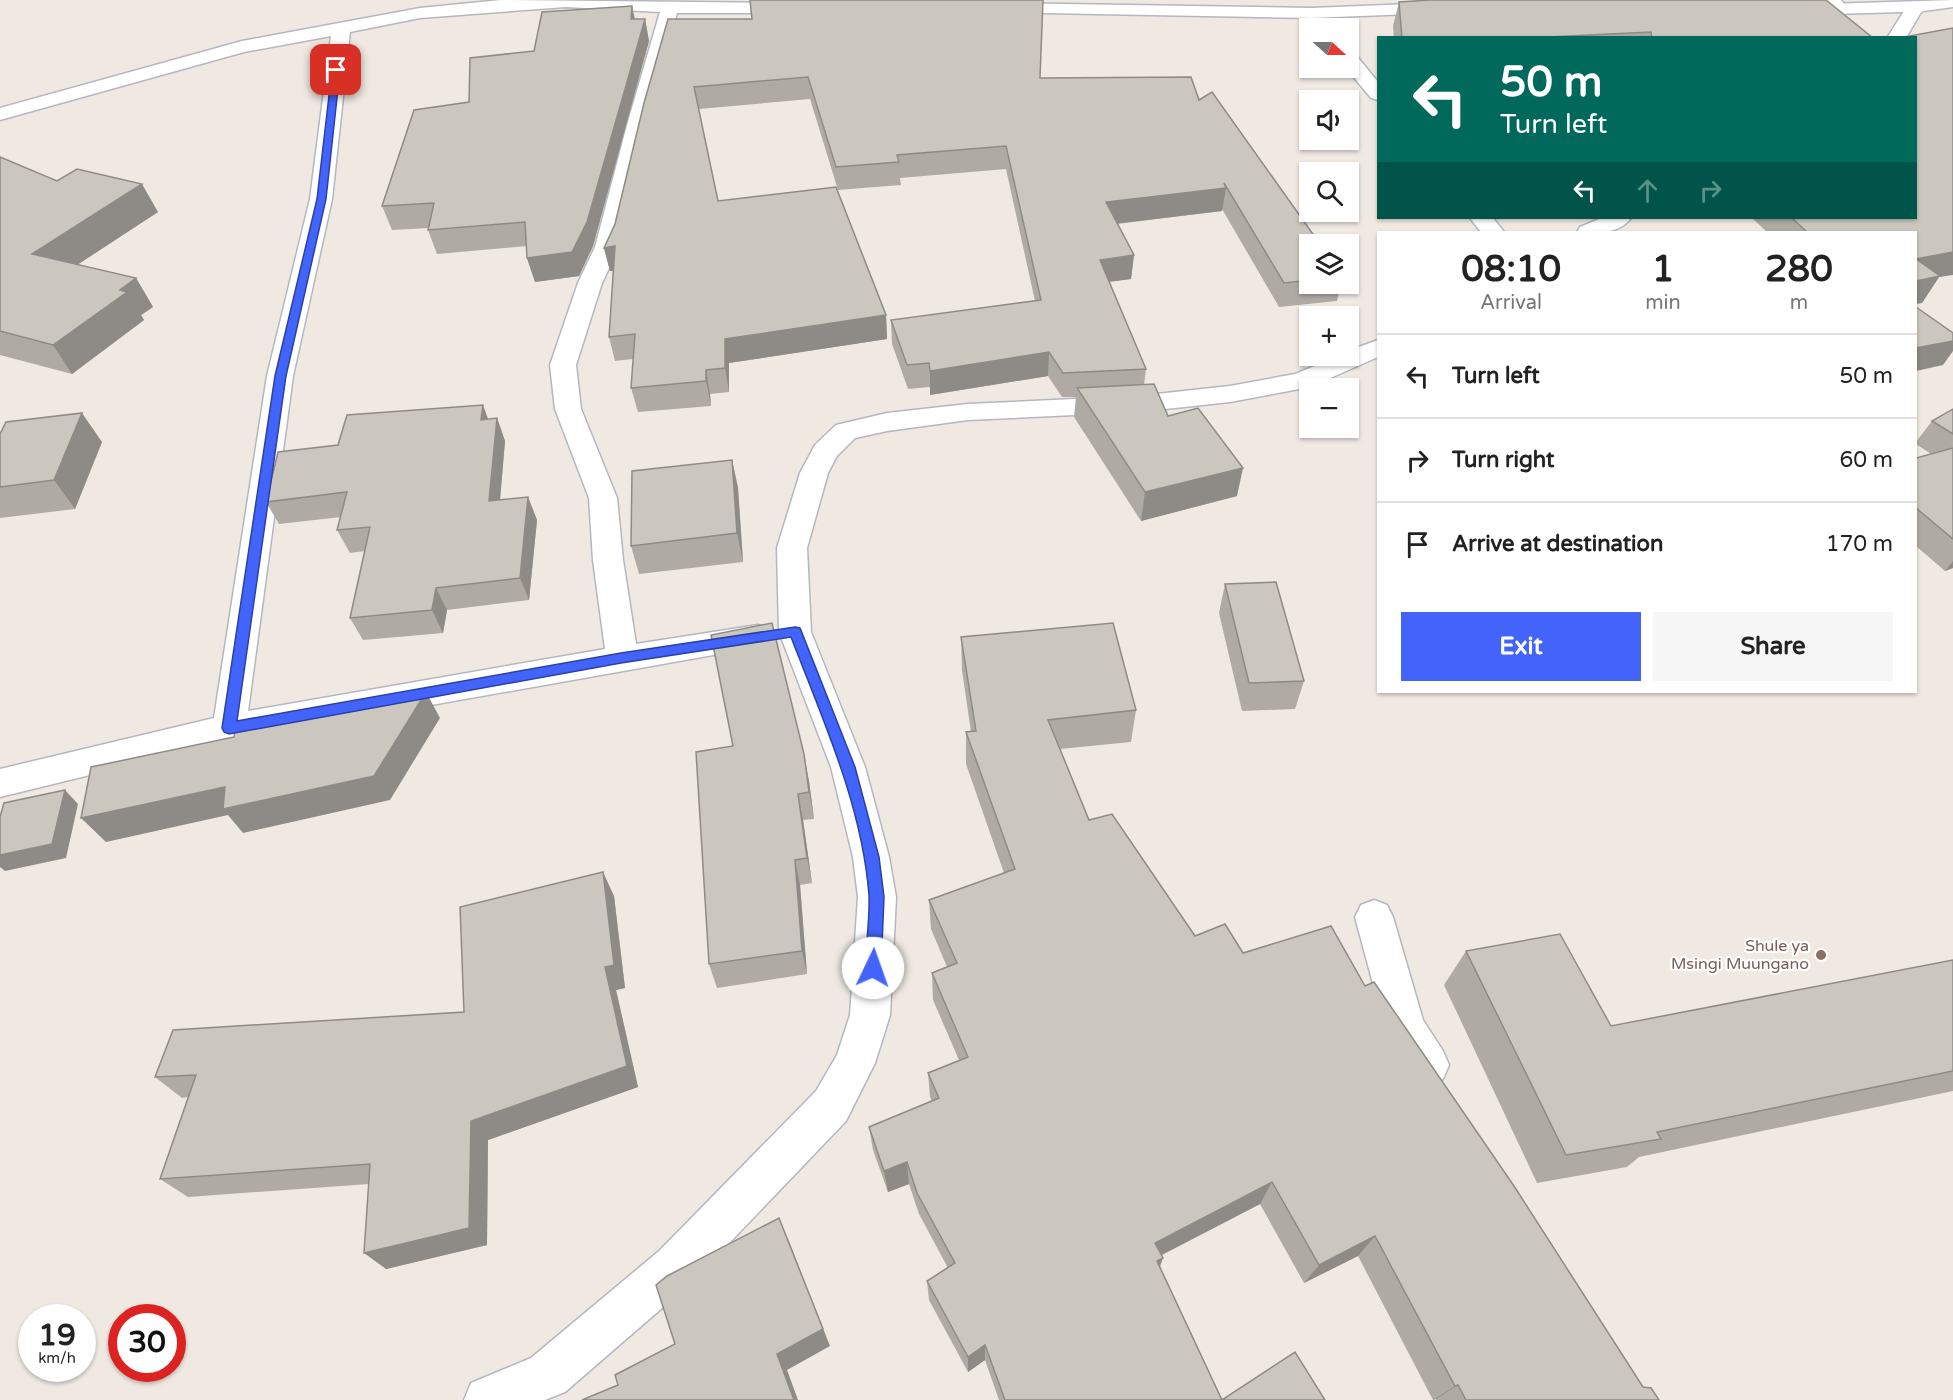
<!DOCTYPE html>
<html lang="en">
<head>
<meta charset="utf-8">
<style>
  :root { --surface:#fff; --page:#f6f6f6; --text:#222; --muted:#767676; --line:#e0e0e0; --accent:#4264fb }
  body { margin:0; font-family:"Varela Round",sans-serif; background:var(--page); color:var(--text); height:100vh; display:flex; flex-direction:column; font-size:22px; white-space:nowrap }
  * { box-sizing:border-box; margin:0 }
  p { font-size:20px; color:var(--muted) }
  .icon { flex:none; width:33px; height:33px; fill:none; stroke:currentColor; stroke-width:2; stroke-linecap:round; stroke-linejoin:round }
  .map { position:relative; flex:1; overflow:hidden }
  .details { position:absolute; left:1377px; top:231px; width:540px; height:462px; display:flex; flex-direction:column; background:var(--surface); border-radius:0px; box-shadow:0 2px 4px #0004 }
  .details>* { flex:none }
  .guide { position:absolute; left:1377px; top:36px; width:540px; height:183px; border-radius:0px; box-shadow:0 2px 4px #0004; background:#00695c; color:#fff; overflow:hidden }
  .needle { width:39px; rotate:111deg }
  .buttons { position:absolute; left:1299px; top:18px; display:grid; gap:12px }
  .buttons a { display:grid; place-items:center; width:60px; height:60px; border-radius:0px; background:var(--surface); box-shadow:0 2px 4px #0004; font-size:30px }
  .speed { position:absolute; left:18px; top:1304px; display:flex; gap:12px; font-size:30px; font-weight:700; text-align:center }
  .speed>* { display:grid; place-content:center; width:78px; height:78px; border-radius:50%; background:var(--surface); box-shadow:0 2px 4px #0004; line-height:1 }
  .speed small { font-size:15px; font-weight:400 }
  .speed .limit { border:9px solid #d22; background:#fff; color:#111 }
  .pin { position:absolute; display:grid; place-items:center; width:51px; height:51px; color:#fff; margin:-26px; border-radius:12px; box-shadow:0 3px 9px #0006 }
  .me { position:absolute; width:66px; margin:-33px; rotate:3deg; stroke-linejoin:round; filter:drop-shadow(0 0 4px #0008) }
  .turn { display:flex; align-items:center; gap:21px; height:126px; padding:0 24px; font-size:27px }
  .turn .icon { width:78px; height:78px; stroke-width:2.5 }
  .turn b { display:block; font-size:42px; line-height:51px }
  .lanes { display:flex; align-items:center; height:57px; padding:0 24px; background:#0003; justify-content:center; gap:30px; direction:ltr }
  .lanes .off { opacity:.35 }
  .eta { display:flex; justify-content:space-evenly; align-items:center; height:102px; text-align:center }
  .eta b { font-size:36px; font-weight:700; line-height:42px }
  .primary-button { display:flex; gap:12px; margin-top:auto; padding:12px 24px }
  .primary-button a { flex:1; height:69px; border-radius:0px; background:var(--accent); color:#fff; font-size:24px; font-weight:700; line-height:69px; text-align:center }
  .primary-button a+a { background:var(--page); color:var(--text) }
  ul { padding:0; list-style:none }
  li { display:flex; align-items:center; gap:18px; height:84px; padding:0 24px; border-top:2px solid var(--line) }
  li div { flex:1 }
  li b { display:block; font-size:22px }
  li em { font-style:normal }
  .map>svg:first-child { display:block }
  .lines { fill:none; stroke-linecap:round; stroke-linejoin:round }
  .street-casing { stroke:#b4b7c1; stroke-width:3 }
  .secondary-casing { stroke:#b4b7c1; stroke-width:3 }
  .street { fill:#fff; fill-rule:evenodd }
  .secondary { fill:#fff; fill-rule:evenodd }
  .wall { fill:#afaba4 }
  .shaded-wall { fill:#8e8b86 }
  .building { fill:#cbc7bf; stroke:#8e8b86; stroke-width:1.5 }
  .route { fill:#4264fb; stroke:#2b41a3; stroke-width:1.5 }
  .education-dot { fill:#8d6e63; stroke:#fff; stroke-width:2 }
  .labels { text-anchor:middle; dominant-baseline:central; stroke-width:4.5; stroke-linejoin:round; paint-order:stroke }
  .education-label { font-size:16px; fill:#785e54; stroke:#fff; text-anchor:end }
</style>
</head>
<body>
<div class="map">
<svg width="1953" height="1400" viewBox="0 0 1953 1400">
  <rect width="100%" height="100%" fill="#efe9e1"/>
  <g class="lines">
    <g class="street-casing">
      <g id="street">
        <path d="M501 0 795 3 801 4 804 8 801 12 795 13H677L647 125 619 247 602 283 576 365 581 409 617 498 623 560 636 644 758 625 769 629 774 637 769 645 229 741 0 797V769L214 718 267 376 310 199 331 36 244 52 0 120V108L242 41 420 8ZM566 7 660 12 627 125 595 247 578 283 550 365 555 409 589 498 593 560 605 649 248 711 293 376 332 199 350 32 420 18Z"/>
        <path d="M1823 0H1841L1849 10 1846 14C1834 17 1830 10 1823 0Z"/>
        <polygon points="1000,3 1311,8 1436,3 1442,4 1445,8 1442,12 1436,13 1311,18 994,12 991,8 994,4"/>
        <polygon points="1912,7 1918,8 1921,12 1906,38 1887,38 1906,8"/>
        <polygon points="1348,52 1355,54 1378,82 1378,100 1371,98 1346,68 1348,68"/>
        <polygon points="1470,218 1493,218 1504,232 1481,232"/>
        <path d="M1602 218H1631C1620 234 1594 234 1577 232L1580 227Z"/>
        <polygon points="1378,340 1378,357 1310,387 1230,402 1138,412 968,420 887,431 855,438 837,456 828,473 807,548 811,632 865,767 889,857 896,897 890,1015 875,1063 846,1121 691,1283 565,1392 545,1400 464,1400 471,1383 531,1358 659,1251 816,1091 837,1055 850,1015 858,897 853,857 831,767 779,632 777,548 800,473 815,445 836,425 887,413 968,404 1138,396 1230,386 1295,374 1339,356 1348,356 1348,351"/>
        <polygon points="1374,900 1387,905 1393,917 1423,1020 1443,1051 1449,1065 1443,1079 1429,1085 1415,1079 1391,1041 1385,1028 1355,917 1361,905"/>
      </g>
    </g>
    <g class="secondary-casing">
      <polygon id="secondary" points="1953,0 1953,7 1924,11 1912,17 1906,16 1903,12 1794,15 1788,14 1785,10 1788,6 1794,5"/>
    </g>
    <use href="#street" class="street"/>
    <use href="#secondary" class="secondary"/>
  </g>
  <g class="wall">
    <polygon points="1399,2 1873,38 1394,38 1393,26"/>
    <polygon points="635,19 645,19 649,41 593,246 579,276 535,282 527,258 527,246 437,254 428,230 429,228 392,230 382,206 469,102 534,51"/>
    <polygon points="668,19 1040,78 1199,100 1310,244 1310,284 1341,284 1337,301 1279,307 1222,209 1222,211 1117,224 1134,255 1131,279 1109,282 1146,369 1144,385 1168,416 1237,496 1141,521 1074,417 1076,397 1062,397 1048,376 930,395 930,387 908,389 892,344 891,320 1035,301 1006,169 900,178 901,185 838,190 810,99 699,109 718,201 886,315 887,339 729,363 729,392 710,394 711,406 638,412 631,388 633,359 615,361 609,337 613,271 610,271 604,248 615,224"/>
    <polygon points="0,157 57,181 158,212 77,265 136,278 153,307 141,315 144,320 72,374 0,355"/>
    <polygon points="1752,218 1916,218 1939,277 1922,303 1916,232 1767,232"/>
    <polygon points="1953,409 1953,568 1945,571 1916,546 1916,458 1931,454 1916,444 1916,442 1932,421"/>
    <polygon points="497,418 505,441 500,500 528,497 537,520 529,600 447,610 443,633 363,640 350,618 365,551 350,553 337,530 341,517 279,524 266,502 338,445"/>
    <polygon points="0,434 102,442 75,509 0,518"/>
    <polygon points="732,460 738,488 743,562 639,574 631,546"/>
    <polygon points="1225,584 1304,681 1295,709 1242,711 1219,613"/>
    <polygon points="961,637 1136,710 1131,742 1060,749 1089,820 1195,936 1243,953 1365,986 1643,1387 1659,1400 1436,1400 1436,1399 1433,1400 1358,1256 1304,1283 1260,1204 1162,1255 1163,1258 1160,1267 1222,1400 1325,1400 999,1400 985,1360 968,1372 929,1300 927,1281 948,1268 919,1214 909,1184 888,1192 873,1150 869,1127 932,1101 930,1097 928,1073 959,1060 933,1000 932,973 947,967 931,929 929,900 1004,873 966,764 966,732 971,732 962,670"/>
    <polygon points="696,752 809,781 814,819 803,820 812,883 800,885 807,974 717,988 709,964"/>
    <polygon points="614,896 625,988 616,990 638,1087 488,1140 487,1245 386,1269 369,1184 188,1197 160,1179 188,1097 182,1098 155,1077 464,1012"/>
    <polygon points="1466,951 1611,1026 1953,960 1953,1091 1639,1157 1627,1167 1537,1183 1444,985"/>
  </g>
  <g class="shaded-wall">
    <polygon points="632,6 637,28 631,19"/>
    <polygon points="645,19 649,41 593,246 579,276 535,282 527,258"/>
    <polygon points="142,184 158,212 51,282 32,254"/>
    <polygon points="1226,188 1222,211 1104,225 1106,202"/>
    <polygon points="615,246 620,270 610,271 604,248"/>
    <polygon points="1953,252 1953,275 1939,277 1922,303 1916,304 1916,259"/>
    <polygon points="1134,255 1131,279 1098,283 1100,260"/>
    <polygon points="136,278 153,307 141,315 144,320 72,374 53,345 120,290"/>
    <polygon points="886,315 887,339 729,363 729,392 725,368 725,339"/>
    <polygon points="1953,341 1953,351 1943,365 1916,371 1916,348"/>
    <polygon points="1049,352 1048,376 930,395 930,371"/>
    <polygon points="706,370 710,394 711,406 706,381"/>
    <polygon points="483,405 491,427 481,420"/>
    <polygon points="82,413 102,442 75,509 54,480"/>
    <polygon points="497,418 505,441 498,524 489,501"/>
    <polygon points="732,460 738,488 743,562 737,533"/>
    <polygon points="1243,468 1237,496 1141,521 1145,492"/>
    <polygon points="528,497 537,520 529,600 520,578"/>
    <polygon points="1953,561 1953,568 1945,571"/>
    <polygon points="436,588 447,610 443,633 432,610"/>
    <polygon points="426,692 440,718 390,800 243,833 228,815 106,842 81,818 225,787"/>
    <polygon points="804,754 809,781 814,819 809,792"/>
    <polygon points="65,790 78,804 66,858 5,871 0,867 0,855"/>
    <polygon points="798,794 803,820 812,883 807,858"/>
    <polygon points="795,860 800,885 807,974 802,951"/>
    <polygon points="603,872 614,896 625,988 616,990 638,1087 488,1140 487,1245 386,1269 364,1253 471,1121 605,967"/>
    <polygon points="907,1162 909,1184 888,1192 884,1171"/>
    <polygon points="1272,1182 1260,1204 1148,1262 1155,1243"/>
    <polygon points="1375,1236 1358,1256 1304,1283 1319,1265"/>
    <polygon points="788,1239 830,1346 787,1370 798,1400 794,1400 777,1354"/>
    <polygon points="1163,1258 1155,1277 1157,1261"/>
    <polygon points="985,1345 985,1360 968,1372 968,1357"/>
    <polygon points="1458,1385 1436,1399 1433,1400 1455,1386"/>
  </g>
  <g class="building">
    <polygon points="750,0 1043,0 1040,78 1191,77 1199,100 1212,92 1320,244 1310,244 1310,280 1284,283 1224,183 1226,188 1106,202 1134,255 1100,260 1146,369 1063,373 1049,352 930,371 929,363 907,365 891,320 1041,300 1006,146 897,155 899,162 836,167 808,77 694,87 718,201 836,187 886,315 725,339 725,368 706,370 706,381 631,388 635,334 609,337 615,246 604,248 615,224 644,103 668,19 752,19"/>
    <polygon points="1430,0 1826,0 1873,38 1652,38 1651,32 1527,38 1402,38 1399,2"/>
    <polygon points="632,6 631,19 645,19 587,222 572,252 527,258 525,222 428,230 434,203 382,206 414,110 469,102 470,58 534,51 542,12"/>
    <polygon points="1953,28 1953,252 1916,259 1916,232 1807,232 1792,218 1916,218 1916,38 1899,38"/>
    <polygon points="0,157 57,181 77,169 142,184 32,254 136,278 120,290 127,292 53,345 0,331"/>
    <polygon points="1916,259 1940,276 1916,281"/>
    <polygon points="1916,307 1953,333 1953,341 1916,348"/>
    <polygon points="1154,384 1168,416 1198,408 1243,468 1145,492 1077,388"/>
    <polygon points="483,405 481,420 497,418 489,501 528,497 520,578 436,588 432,610 350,618 370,527 337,530 347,492 266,502 278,452 338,445 347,415"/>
    <polygon points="1953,409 1953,434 1932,421"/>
    <polygon points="82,413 54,480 0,487 0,434 6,422"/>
    <polygon points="1953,448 1953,539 1916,508 1916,458"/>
    <polygon points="732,460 737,533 631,546 632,471"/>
    <polygon points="1276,582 1304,681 1249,683 1225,584"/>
    <polygon points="772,623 804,754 809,792 798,794 807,858 795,860 802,951 709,964 696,752 733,746 711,635"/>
    <polygon points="1113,623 1136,710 1048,720 1089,820 1112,814 1195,936 1225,924 1243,953 1331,926 1365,986 1374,982 1514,1186 1643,1387 1651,1388 1659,1400 1466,1400 1458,1385 1455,1386 1375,1236 1319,1265 1272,1182 1155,1243 1163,1258 1157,1261 1222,1400 1295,1352 1325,1400 1005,1400 985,1345 968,1357 927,1281 955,1263 917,1193 907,1162 884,1171 869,1127 939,1098 928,1073 968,1057 932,973 957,963 929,900 1015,869 966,732 976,731 961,637"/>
    <polygon points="426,692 374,776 223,809 225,787 81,818 91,767 234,737 235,728 339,706 339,709"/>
    <polygon points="65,790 52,844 0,855 0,817 4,803"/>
    <polygon points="603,872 614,965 605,967 627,1066 471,1121 469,1228 364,1253 370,1164 160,1179 196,1075 155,1077 173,1030 464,1012 460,907"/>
    <polygon points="1560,934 1611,1026 1953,960 1953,1071 1657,1132 1661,1139 1566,1155 1466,951"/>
    <polygon points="779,1218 823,1329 777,1354 794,1400 582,1400 618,1385 615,1375 675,1344 656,1285 667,1276"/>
  </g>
  <path class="route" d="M336 68 340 70 326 199 286 376 237 721 621 653 795 627 800 628 855 767 879 857 884 897 881 968 878 973 873 975 867 973 865 968C866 944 870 919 869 895 862 805 823 720 791 637L621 663 229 734 224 732 222 728 275 376 317 199 332 70Z"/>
  <circle class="education-dot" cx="1821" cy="955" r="6"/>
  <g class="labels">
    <g class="education-label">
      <text x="1809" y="946">Shule ya<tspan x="1809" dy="18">Msingi Muungano</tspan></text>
    </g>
  </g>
</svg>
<div class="buttons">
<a><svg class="needle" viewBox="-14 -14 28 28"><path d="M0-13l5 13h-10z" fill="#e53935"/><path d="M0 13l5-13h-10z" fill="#767676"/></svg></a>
<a><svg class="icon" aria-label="sound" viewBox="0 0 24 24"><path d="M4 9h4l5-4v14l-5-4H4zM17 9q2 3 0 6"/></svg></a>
<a><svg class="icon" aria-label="search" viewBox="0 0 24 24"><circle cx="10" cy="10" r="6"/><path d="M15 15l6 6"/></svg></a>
<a><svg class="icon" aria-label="layers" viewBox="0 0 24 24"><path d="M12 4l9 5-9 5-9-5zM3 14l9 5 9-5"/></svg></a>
<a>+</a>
<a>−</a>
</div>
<div class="speed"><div>19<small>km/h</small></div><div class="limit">30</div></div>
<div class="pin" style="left:336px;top:70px;background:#d93025"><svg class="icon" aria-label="arrive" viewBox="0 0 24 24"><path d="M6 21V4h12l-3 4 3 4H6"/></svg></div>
<svg class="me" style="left:873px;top:968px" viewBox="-20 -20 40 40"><circle r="19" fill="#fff"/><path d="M0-13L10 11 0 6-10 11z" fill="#4264fb"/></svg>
<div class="guide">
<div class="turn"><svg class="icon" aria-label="left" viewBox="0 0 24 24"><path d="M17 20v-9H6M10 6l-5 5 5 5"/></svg><div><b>50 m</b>Turn left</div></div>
<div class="lanes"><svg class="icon" aria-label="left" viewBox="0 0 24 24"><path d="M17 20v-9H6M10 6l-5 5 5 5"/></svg><svg class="icon off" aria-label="ahead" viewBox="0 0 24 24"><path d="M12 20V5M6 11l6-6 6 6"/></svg><svg class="icon off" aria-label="right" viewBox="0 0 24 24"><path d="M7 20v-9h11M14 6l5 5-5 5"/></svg></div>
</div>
<section class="details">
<div class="eta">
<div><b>08:10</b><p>Arrival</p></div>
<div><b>1</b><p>min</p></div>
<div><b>280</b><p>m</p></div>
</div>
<ul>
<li><svg class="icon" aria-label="left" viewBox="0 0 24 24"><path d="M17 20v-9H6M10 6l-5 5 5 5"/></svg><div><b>Turn left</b></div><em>50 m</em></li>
<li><svg class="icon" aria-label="right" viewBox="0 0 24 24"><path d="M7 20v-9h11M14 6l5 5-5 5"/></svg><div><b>Turn right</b></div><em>60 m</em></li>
<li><svg class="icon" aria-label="arrive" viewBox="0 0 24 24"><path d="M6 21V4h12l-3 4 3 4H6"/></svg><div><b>Arrive at destination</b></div><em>170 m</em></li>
</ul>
<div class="primary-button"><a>Exit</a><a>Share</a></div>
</section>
</div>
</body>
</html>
